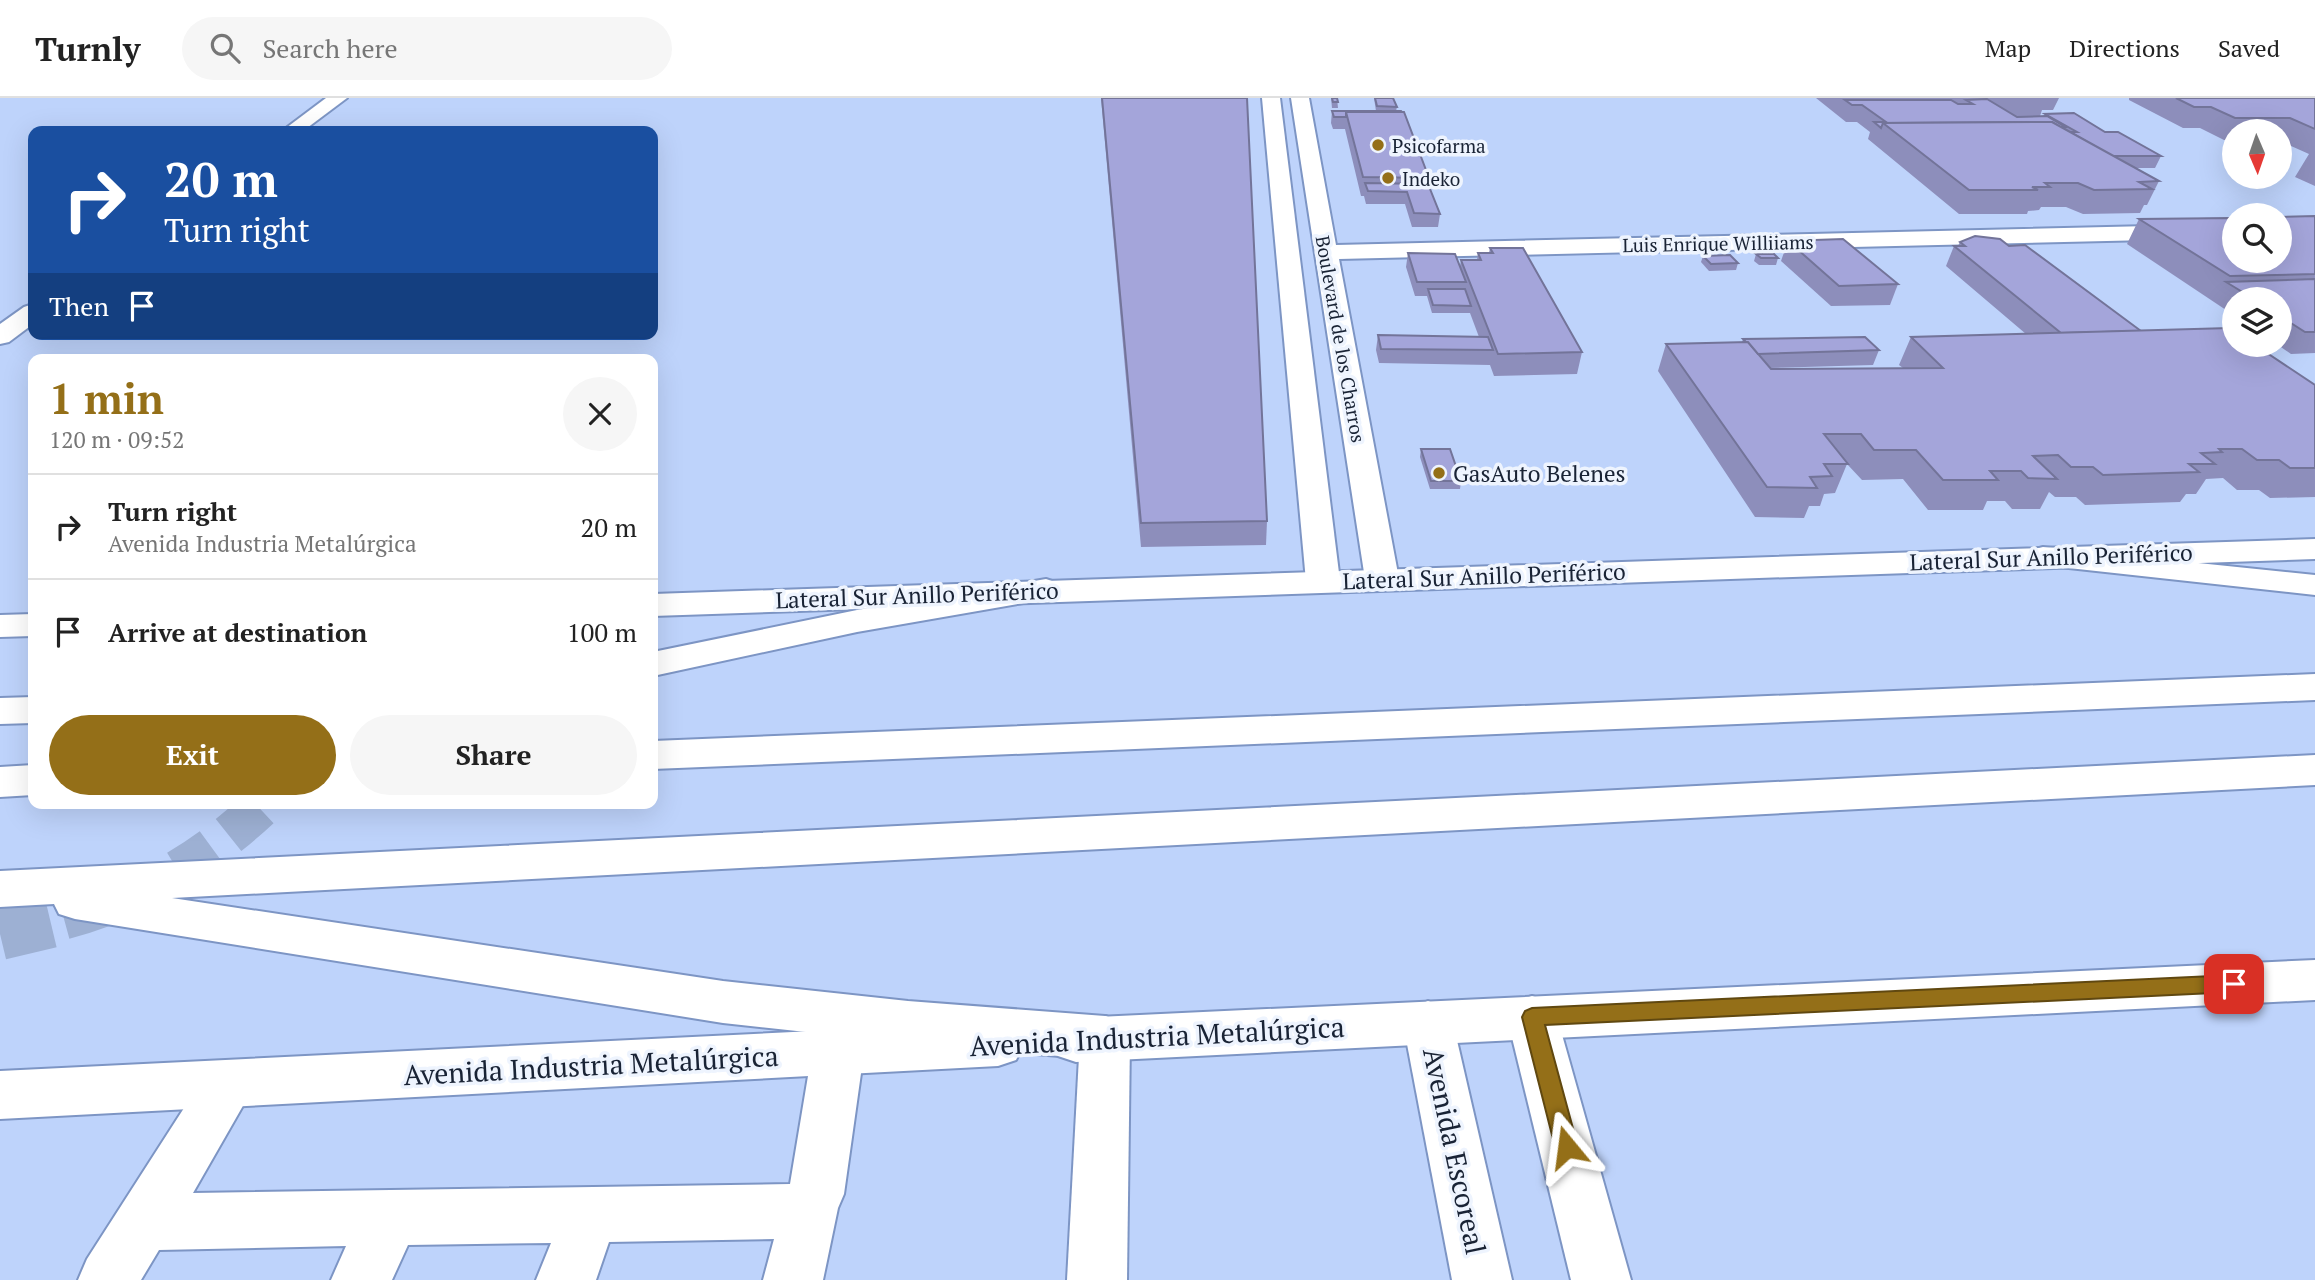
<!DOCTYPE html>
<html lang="en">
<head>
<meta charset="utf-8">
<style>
  :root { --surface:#fff; --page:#f6f6f6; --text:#222; --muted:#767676; --line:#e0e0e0; --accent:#946f18 }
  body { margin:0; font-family:"PT Serif",serif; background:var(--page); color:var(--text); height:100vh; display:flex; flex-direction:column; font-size:26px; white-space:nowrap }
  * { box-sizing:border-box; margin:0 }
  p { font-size:23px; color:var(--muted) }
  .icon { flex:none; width:38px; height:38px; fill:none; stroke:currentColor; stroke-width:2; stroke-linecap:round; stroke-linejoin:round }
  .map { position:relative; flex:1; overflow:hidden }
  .drawer { position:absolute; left:28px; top:256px; width:630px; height:455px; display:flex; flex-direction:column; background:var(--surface); border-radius:14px; box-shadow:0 7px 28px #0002 }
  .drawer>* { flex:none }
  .top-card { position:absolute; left:28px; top:28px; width:630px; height:214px; border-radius:14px; box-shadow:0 7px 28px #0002; background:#1a4fa0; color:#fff; overflow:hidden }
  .needle { width:46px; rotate:178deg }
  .controls { position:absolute; left:2222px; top:21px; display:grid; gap:14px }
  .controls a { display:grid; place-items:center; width:70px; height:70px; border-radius:50%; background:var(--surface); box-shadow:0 7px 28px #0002; font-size:35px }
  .pin { position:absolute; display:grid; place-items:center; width:60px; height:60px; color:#fff; margin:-30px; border-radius:14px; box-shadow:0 4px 10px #0006 }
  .me { position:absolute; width:77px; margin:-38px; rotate:344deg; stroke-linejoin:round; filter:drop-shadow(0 0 5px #0008) }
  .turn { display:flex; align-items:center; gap:24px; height:147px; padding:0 21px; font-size:32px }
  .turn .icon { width:91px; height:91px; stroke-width:2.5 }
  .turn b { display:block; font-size:49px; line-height:60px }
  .then { display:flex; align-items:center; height:66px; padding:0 21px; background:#0003; gap:14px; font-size:26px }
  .round { display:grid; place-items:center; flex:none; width:74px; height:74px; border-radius:37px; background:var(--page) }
  .overview { display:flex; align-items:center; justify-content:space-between; height:119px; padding:0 21px }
  h1 { font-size:42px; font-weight:700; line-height:52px; color:var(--accent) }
  .button { display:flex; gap:14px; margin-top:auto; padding:14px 21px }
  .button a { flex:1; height:80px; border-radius:42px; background:var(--accent); color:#fff; font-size:28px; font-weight:700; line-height:80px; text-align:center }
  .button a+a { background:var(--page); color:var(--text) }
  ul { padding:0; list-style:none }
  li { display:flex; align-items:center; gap:21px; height:105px; padding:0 21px; border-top:2px solid var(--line) }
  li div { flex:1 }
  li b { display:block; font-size:26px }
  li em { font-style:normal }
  header { display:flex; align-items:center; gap:42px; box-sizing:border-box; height:98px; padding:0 35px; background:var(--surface); border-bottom:2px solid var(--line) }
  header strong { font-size:33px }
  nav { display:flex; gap:38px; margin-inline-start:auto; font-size:24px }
  .search { width:490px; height:63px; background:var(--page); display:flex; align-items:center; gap:18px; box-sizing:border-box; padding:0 24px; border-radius:38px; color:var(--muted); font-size:26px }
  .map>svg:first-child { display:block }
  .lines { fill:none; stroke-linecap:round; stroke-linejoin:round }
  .major-tunnel-far1 { stroke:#9db0d3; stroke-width:41; stroke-dasharray:41 21; stroke-linecap:butt }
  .major-tunnel { stroke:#9db0d3; stroke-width:52; stroke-dasharray:52 26; stroke-linecap:butt }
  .minor-casing { stroke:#7d95c4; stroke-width:4 }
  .major-casing { stroke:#7d95c4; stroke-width:4 }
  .highway-casing { stroke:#7d95c4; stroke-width:4 }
  .minor { fill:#fff; fill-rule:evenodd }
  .major { fill:#fff; fill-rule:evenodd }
  .highway { fill:#fff; fill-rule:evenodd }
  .wall { fill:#8d8ebb }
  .building { fill:#a4a5da; stroke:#737499; stroke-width:2 }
  .route { fill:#946f18; stroke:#604810; stroke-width:2 }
  .poi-dot { fill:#946f18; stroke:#eef4fe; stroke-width:2.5 }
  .labels { text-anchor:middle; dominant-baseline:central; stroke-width:7; stroke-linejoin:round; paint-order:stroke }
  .far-poi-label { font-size:19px; fill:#192335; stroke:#eef4fe; text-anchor:start }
  .far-street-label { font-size:19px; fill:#192335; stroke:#eef4fe }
  .poi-label { font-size:23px; fill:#192335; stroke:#eef4fe; text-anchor:start }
  .street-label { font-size:23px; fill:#192335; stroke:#eef4fe }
  .near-street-label { font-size:28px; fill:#192335; stroke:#eef4fe }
</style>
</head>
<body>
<header>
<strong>Turnly</strong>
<div class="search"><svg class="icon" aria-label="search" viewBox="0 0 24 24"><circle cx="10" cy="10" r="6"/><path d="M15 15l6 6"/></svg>Search here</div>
<nav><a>Map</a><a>Directions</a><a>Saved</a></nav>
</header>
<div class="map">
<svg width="2315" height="1182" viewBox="0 0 2315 1182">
  <rect width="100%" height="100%" fill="#bed3fb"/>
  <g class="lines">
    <path class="major-tunnel-far1" d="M64 821C141 800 208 760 265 705"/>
    <polyline class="major-tunnel" points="0,836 71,819"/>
    <g class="minor-casing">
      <g id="minor">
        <polygon points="326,0 347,0 303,33 282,33"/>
        <polygon points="1262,0 1280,0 1340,483 1335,490 1323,493 1311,490 1306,483"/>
        <polygon points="1291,0 1309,0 1336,147 2235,126 2235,140 1339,161 1399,481 1394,488 1382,491 1370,488 1365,481"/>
        <polygon points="33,206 33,226 9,244 0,246 0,226 24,209"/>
        <polygon points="1532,898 1550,904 1557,919 1631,1182 1571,1182 1507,919 1514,904"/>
        <polygon points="1428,903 1446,910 1453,925 1512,1182 1452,1182 1403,925 1410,910"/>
        <polygon points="1105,918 1123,924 1130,940 1127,1182 1067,1182 1080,940 1087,924"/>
        <polygon points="838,932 856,938 864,954 844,1096 838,1110 823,1182 763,1182 774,1141 609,1144 596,1182 536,1182 551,1145 408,1147 392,1182 331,1182 346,1148 159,1152 141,1182 78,1182 87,1161 211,968 230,962 249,968 256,985 193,1095 790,1086 812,954 820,938"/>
      </g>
    </g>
    <g class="major-casing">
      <g id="major">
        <polygon points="2315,441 2315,461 653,518 653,496"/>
        <polygon points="33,516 33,538 0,539 0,517"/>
        <polygon points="33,599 33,625 0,626 0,600"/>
        <polygon points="2315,862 2315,902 1076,964 1058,958 1051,942 1058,926 1076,920"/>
        <polygon points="998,924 1016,930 1024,946 1016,962 998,968 0,1021 0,973"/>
      </g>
    </g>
    <g class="highway-casing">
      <g id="highway">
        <polygon points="2043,449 2315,477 2315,497 2031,466 2026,459 2031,452"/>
        <polygon points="1046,481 1058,485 1064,492 1058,499 857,534 653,578 653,554 857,512"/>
        <polygon points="2315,576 2315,602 653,671 653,643"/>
        <polygon points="2315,657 2315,687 172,800 723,883 908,903 1105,918 1123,924 1130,940 1123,956 1105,962 908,945 723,925 75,821 59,816 54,806 0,809 0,773"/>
        <polygon points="33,667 33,697 0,699 0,669"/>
      </g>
    </g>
    <use href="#minor" class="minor"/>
    <use href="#major" class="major"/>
    <use href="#highway" class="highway"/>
  </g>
  <g class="wall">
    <polygon points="1101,0 1247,0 1267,423 1266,447 1141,449"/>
    <polygon points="1331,0 1337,0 1338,10 1332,10"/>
    <polygon points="1374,0 1393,0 1397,9 1396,13 1429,80 1428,86 1440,116 1438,129 1412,129 1405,106 1366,106 1364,98 1361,98 1345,31 1333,31 1331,25 1332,13 1376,13"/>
    <polygon points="1816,0 2059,0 2053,12 2042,12 2040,18 2015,18 2043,18 2045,16 2082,20 2082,21 2105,34 2161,58 2155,70 2135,70 2159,83 2147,107 2144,107 2140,115 2083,116 2066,109 2041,109 2039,112 2028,113 2027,116 1959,116 1868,41 1870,34 1857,24 1846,24"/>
    <polygon points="2129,0 2315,0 2315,88 2295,79 2309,56 2280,43 2280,33 2235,33 2235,42 2224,42 2200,30 2183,30 2129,2"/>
    <polygon points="2315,118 2315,255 2291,256 2278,247 2280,247 2280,201 2235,201 2235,218 2127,146 2139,121"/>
    <polygon points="1788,143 1898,186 1890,207 1831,208 1781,163"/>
    <polygon points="1960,144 2009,148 2141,233 2315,287 2315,399 2270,400 2259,392 2237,392 2223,380 2206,381 2196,396 2186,396 2180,404 2085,407 2076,399 2055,399 2049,394 2040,411 2012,411 2005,403 1987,403 1983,412 1928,412 1903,381 1862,382 1847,366 1835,395 1824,396 1820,408 1809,408 1804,420 1755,419 1658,273 1666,246 1742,244 1743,241 1879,252 1873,267 1770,270 1903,270 1899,267 1911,239 2026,236 1946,168 1954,148 1958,148"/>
    <polygon points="1490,150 1582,254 1577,276 1494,278 1490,267 1379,265 1376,252 1378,237 1479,239 1470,215 1432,215 1427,198 1415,198 1406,169 1408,155 1460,168 1461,162 1477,162 1478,155 1489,155"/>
    <polygon points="1756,156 1778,160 1776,167 1759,167 1754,163"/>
    <polygon points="1703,158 1738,165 1736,172 1709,173 1701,164"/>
    <polygon points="1421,351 1461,383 1460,391 1430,391 1420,359"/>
  </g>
  <g class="building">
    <polygon points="1102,0 1247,0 1267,423 1141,425"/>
    <polygon points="1332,0 1337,0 1338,4 1333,4"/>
    <polygon points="1375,0 1393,0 1397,9 1377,8"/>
    <polygon points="2176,0 2315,0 2315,31 2290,20 2235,20 2211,9 2194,9"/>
    <polygon points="1987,1 2017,19 2047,18 2065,29 2060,29 2052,24 1883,25 1881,30 1874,24 1886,24 1862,7 1852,7 1845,2 1951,2 1958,6 1973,6 1966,2"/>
    <polygon points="1332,13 1401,13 1402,14 1346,14 1346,19 1334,19"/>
    <polygon points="1346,14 1404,14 1429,80 1363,79"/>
    <polygon points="2074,15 2105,34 2118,34 2161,58 2112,58 2070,34 2077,34 2045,16"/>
    <polygon points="2052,24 2159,83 2139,84 2152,91 2094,92 2078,85 2045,85 2050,89 2032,89 2038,92 1969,92 1883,25"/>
    <polygon points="1365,85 1428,86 1440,116 1414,115 1407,94 1368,93"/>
    <polygon points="2315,118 2315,176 2230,178 2139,121 2235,120 2235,163 2280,163 2280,119"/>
    <polygon points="1975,138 2000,141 2009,148 2025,147 2141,233 2061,235 1954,148 1965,148 1960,144"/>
    <polygon points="1843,141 1898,186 1839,188 1788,143"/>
    <polygon points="1490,150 1523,150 1582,254 1498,256 1461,162 1481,162 1478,155 1493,155"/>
    <polygon points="1408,155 1455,156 1466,184 1417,184"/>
    <polygon points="1756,156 1774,156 1778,160 1761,160"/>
    <polygon points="1730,157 1738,165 1711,166 1703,158"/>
    <polygon points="2315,181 2315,234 2305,234 2280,218 2280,201 2254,201 2226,184"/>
    <polygon points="1428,191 1465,191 1471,208 1433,207"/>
    <polygon points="2230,230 2235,233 2235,247 2255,247 2315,287 2315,370 2290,370 2279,362 2257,362 2242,351 2219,351 2222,354 2201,355 2215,366 2189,366 2199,374 2103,377 2093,369 2071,369 2058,357 2033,358 2057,381 2028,380 2021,373 1990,373 1998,382 1943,382 1916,352 1874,352 1861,336 1824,336 1848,366 1824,366 1832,378 1810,379 1817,390 1767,389 1666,246 1748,244 1771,271 1943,270 1911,239"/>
    <polygon points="1378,237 1488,239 1493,252 1381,251"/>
    <polygon points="1865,239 1879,252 1758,256 1748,244 1746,244 1743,241"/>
    <polygon points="1421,351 1450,351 1461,383 1431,383"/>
  </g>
  <polygon class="route" points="2234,877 2241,880 2244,886 2241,892 2234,894 1545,927 1578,1049 1575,1057 1567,1060 1559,1057 1555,1049 1522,919 1525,913 1532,910"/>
  <g class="poi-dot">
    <circle cx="1378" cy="47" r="7"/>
    <circle cx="1388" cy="80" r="7"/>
    <circle cx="1439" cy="375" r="7"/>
  </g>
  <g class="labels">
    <g class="far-poi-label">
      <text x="1392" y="47">Psicofarma</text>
      <text x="1402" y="80">Indeko</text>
    </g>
    <g class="far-street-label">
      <text transform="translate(1718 145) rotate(-1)">Luis Enrique Williiams</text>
      <text transform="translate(1341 241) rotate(80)">Boulevard de los Charros</text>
    </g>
    <g class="poi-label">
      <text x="1453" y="375">GasAuto Belenes</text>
    </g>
    <g class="street-label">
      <text transform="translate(2051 459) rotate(-2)">Lateral Sur Anillo Periférico</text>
      <text transform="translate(1484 478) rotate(-2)">Lateral Sur Anillo Periférico</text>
      <text transform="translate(917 497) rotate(-2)">Lateral Sur Anillo Periférico</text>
    </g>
    <g class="near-street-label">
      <text transform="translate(1157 938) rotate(-3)">Avenida Industria Metalúrgica</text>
      <text transform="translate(591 967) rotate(-3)">Avenida Industria Metalúrgica</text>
      <text transform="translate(1455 1053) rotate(78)">Avenida Escoreal</text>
    </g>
  </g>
</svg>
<div class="controls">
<a><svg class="needle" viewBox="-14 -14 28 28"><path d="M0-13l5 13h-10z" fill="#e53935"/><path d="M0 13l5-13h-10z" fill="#767676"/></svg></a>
<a><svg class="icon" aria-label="search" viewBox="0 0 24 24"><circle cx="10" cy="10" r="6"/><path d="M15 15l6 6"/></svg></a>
<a><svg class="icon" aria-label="layers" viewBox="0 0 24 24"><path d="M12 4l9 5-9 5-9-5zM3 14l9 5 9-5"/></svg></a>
</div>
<div class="pin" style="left:2234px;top:886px;background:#d93025"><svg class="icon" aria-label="arrive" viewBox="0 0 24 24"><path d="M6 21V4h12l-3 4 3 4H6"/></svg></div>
<svg class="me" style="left:1567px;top:1049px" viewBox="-20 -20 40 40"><path d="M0-17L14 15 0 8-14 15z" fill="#946f18" stroke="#fff" stroke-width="4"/></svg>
<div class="top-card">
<div class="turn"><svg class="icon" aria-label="right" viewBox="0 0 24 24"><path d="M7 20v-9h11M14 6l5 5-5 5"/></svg><div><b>20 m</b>Turn right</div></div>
<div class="then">Then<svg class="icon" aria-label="arrive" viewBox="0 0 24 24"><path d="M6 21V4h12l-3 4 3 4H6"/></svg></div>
</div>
<section class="drawer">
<div class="overview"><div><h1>1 min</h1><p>120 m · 09:52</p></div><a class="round"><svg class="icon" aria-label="close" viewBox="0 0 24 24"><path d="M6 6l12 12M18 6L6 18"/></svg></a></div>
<ul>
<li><svg class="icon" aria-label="right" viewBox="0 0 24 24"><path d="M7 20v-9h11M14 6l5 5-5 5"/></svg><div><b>Turn right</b><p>Avenida Industria Metalúrgica</p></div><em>20 m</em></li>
<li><svg class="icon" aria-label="arrive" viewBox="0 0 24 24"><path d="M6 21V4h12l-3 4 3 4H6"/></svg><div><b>Arrive at destination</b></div><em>100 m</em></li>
</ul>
<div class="button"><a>Exit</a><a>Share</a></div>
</section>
</div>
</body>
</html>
